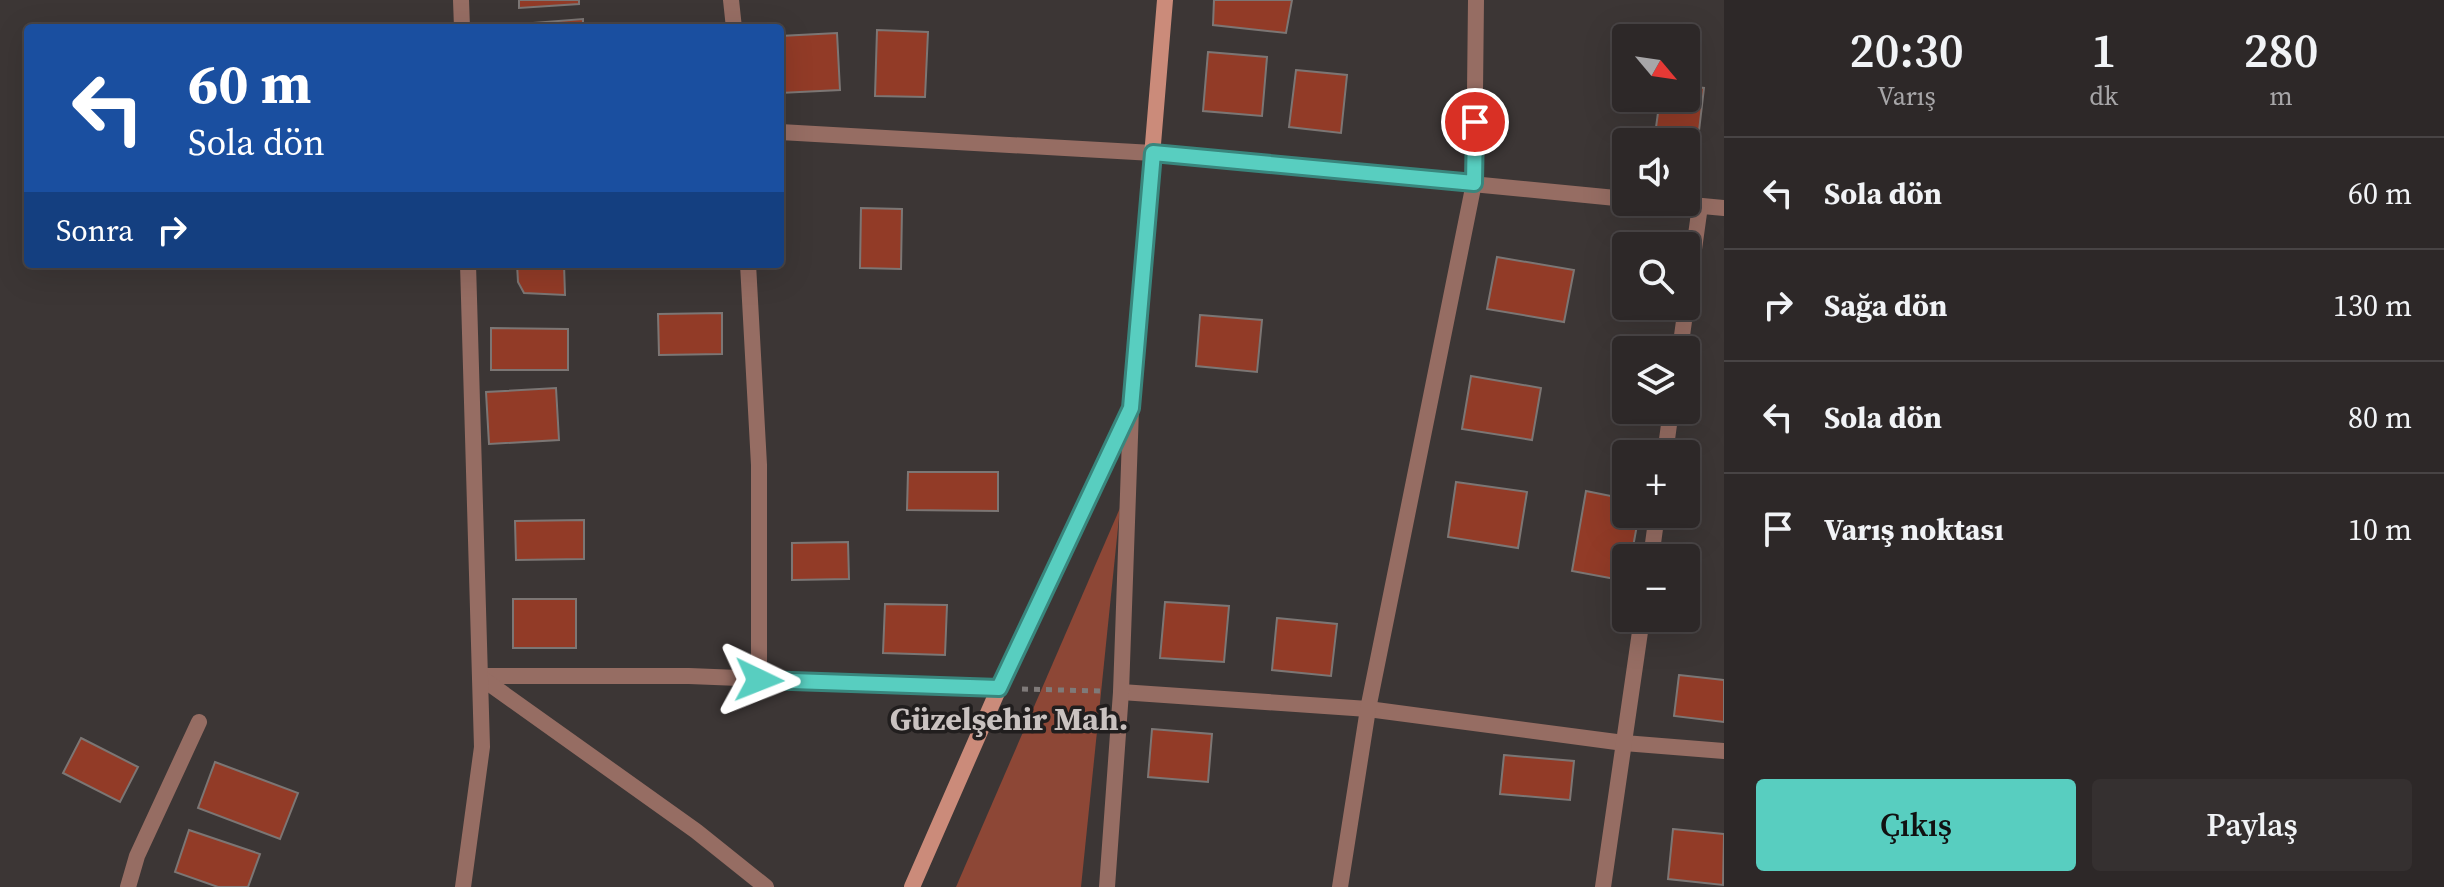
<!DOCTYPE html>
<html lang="tr">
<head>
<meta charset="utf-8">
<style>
  :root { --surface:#2d2828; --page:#353030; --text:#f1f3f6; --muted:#a7a6a8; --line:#484445; --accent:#58cec0 }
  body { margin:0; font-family:"Source Serif 4",serif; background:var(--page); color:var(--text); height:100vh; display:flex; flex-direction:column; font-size:30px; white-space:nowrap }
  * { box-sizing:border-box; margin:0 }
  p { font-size:26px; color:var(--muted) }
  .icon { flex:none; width:44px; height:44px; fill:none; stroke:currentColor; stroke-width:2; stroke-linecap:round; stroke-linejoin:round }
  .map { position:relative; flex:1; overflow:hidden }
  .side { display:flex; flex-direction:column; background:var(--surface); width:720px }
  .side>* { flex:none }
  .hud { position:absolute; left:24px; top:24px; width:760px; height:244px; border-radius:8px; box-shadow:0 8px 32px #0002,0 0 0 2px var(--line); background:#1a4fa0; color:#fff; overflow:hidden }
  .needle { width:52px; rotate:119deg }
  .fabs { position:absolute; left:1612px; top:24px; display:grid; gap:16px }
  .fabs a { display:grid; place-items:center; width:88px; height:88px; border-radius:8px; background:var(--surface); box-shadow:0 8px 32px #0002,0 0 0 2px var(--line); font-size:40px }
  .pin { position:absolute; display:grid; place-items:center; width:68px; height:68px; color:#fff; margin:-34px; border:4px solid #fff; border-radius:50%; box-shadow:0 2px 8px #0007 }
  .me { position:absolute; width:88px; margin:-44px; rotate:92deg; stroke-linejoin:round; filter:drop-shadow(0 0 6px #0008) }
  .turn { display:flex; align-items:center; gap:28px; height:168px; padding:0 32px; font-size:36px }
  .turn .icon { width:104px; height:104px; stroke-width:2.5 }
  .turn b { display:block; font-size:56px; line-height:68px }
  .then { display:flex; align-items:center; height:76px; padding:0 32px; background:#0003; gap:16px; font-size:30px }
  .eta { display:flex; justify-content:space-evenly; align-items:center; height:136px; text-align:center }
  .eta b { font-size:48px; font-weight:600; line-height:56px }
  .action { display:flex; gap:16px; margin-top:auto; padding:16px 32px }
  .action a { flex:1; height:92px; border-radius:8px; background:var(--accent); color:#111; font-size:32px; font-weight:600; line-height:92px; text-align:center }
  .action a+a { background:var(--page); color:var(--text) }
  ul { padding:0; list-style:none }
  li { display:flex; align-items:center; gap:24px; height:112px; padding:0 32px; border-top:2px solid var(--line) }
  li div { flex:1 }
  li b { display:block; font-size:30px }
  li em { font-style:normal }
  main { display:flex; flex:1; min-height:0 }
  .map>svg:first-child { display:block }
  .green { fill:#8d4736 }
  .building { fill:#923b27; stroke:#7c7674; stroke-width:2 }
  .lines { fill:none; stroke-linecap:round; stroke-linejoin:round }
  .path { stroke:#7f7a79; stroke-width:5; stroke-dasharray:6 6; stroke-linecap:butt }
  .street { stroke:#966d63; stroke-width:16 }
  .secondary { stroke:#cb8b7a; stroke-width:16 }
  .route-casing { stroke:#39867d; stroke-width:20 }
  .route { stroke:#58cec0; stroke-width:14 }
  .labels { text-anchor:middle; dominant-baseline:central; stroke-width:7; stroke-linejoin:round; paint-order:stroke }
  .district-label { font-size:32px; font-weight:bold; fill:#c9c2c0; stroke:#211e1e }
</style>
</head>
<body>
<main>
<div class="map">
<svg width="1724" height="887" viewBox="0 0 1724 887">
  <rect width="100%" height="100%" fill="#3c3635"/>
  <polygon class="green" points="1120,508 1081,887 956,887"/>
  <g class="building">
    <polygon points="519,0 579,0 579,4 519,8"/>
    <polygon points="1214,0 1292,0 1286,33 1213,25"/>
    <polygon points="583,19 583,28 521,28 521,24"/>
    <polygon points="877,30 928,32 925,97 875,96"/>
    <polygon points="837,33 840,90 780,93 780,36"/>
    <polygon points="1208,52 1267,57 1262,116 1203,111"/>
    <polygon points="1296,70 1347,75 1341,133 1289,127"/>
    <polygon points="1686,86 1704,88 1695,165 1686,164 1686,142 1654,142 1660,98 1686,98"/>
    <polygon points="861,208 902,209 901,269 860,268"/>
    <polygon points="1497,257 1574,270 1564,322 1487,309"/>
    <polygon points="517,264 564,264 565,295 524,293 518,282"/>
    <polygon points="722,313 722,354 659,355 658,314"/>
    <polygon points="1200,315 1262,320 1257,372 1196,366"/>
    <polygon points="491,328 568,329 568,370 491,370"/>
    <polygon points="1471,376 1541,388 1532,440 1462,429"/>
    <polygon points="556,388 559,440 489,444 486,392"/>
    <polygon points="908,472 998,472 998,511 907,510"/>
    <polygon points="1456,482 1527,492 1518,548 1448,537"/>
    <polygon points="1586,491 1626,499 1626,514 1639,514 1631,558 1626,558 1626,581 1572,571"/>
    <polygon points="584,520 584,559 516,560 515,521"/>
    <polygon points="848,542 849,579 792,580 792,543"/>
    <rect x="513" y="599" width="63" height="49"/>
    <polygon points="1165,602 1229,606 1224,662 1160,658"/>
    <polygon points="885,604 947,605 945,655 883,653"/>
    <polygon points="1277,618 1337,624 1331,676 1272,670"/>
    <polygon points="1679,675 1724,680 1724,722 1674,716"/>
    <polygon points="1152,729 1212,734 1208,782 1148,777"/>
    <polygon points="81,738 138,767 120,802 63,773"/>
    <polygon points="1504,755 1574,761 1570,800 1500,794"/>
    <polygon points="215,762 298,793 280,839 198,808"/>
    <polygon points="1673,829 1724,834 1723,885 1668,879"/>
    <polygon points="189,830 260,854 248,887 218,887 175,872"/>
  </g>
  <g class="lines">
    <polyline class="path" points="1022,689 1100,691"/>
    <g class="street">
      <polyline points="461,0 462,28"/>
      <polyline points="731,0 734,28"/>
      <polyline points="780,132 1153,153 1626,199"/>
      <polyline points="1660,202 1724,208"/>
      <polyline points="748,264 759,465 759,680"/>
      <polyline points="1680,350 1700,206"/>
      <polyline points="1665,454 1671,410"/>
      <polyline points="1651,558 1657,514"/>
      <polyline points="480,676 689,676 999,688"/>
      <polyline points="480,677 696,831 766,887"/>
      <polyline points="1121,692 1368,709 1624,743 1724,751"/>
      <polyline points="128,887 137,856 199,722"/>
      <polyline points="463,887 482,747 468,264"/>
      <polyline points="1107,887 1121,692 1131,409"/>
      <polyline points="1340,887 1368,709 1474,183 1476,0"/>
      <polyline points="1603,887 1642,618"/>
    </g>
    <polyline class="secondary" points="912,887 999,688 1131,408 1165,0"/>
  </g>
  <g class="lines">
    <g class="route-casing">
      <polyline id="route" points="759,680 999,688 1131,408 1153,153 1474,183 1475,122"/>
    </g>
    <use href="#route" class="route"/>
  </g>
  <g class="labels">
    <g class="district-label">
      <text x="1009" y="719">Güzelşehir Mah.</text>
    </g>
  </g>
</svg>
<div class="fabs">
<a><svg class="needle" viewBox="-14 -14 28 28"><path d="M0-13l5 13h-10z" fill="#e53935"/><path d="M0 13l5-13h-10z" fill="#a7a6a8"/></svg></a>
<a><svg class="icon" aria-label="sound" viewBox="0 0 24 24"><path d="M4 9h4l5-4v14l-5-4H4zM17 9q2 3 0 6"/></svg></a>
<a><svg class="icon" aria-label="search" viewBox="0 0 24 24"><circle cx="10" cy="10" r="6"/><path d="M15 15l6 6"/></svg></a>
<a><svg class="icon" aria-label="layers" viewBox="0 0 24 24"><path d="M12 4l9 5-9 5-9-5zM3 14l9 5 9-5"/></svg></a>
<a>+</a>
<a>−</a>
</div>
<div class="pin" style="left:1475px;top:122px;background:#d93025"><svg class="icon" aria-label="arrive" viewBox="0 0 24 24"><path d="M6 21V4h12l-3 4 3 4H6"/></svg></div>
<svg class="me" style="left:759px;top:680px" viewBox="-20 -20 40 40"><path d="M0-17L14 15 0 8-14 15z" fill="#58cec0" stroke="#fff" stroke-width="4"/></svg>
<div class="hud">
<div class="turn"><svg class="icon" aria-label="left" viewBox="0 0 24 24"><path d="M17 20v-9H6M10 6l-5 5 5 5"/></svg><div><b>60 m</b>Sola dön</div></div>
<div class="then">Sonra<svg class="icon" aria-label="right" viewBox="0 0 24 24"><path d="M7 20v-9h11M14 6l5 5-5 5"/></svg></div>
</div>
</div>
<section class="side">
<div class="eta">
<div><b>20:30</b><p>Varış</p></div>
<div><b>1</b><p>dk</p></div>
<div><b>280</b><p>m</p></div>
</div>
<ul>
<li><svg class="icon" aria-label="left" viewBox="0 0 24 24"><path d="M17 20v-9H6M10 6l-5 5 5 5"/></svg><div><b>Sola dön</b></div><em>60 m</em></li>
<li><svg class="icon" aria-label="right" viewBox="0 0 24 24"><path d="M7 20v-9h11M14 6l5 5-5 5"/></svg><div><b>Sağa dön</b></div><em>130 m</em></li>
<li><svg class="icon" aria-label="left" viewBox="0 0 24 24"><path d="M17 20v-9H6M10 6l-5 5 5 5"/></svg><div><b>Sola dön</b></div><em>80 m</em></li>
<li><svg class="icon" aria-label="arrive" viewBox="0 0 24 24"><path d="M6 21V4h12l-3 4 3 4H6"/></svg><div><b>Varış noktası</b></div><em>10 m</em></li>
</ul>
<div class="action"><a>Çıkış</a><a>Paylaş</a></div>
</section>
</main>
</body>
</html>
